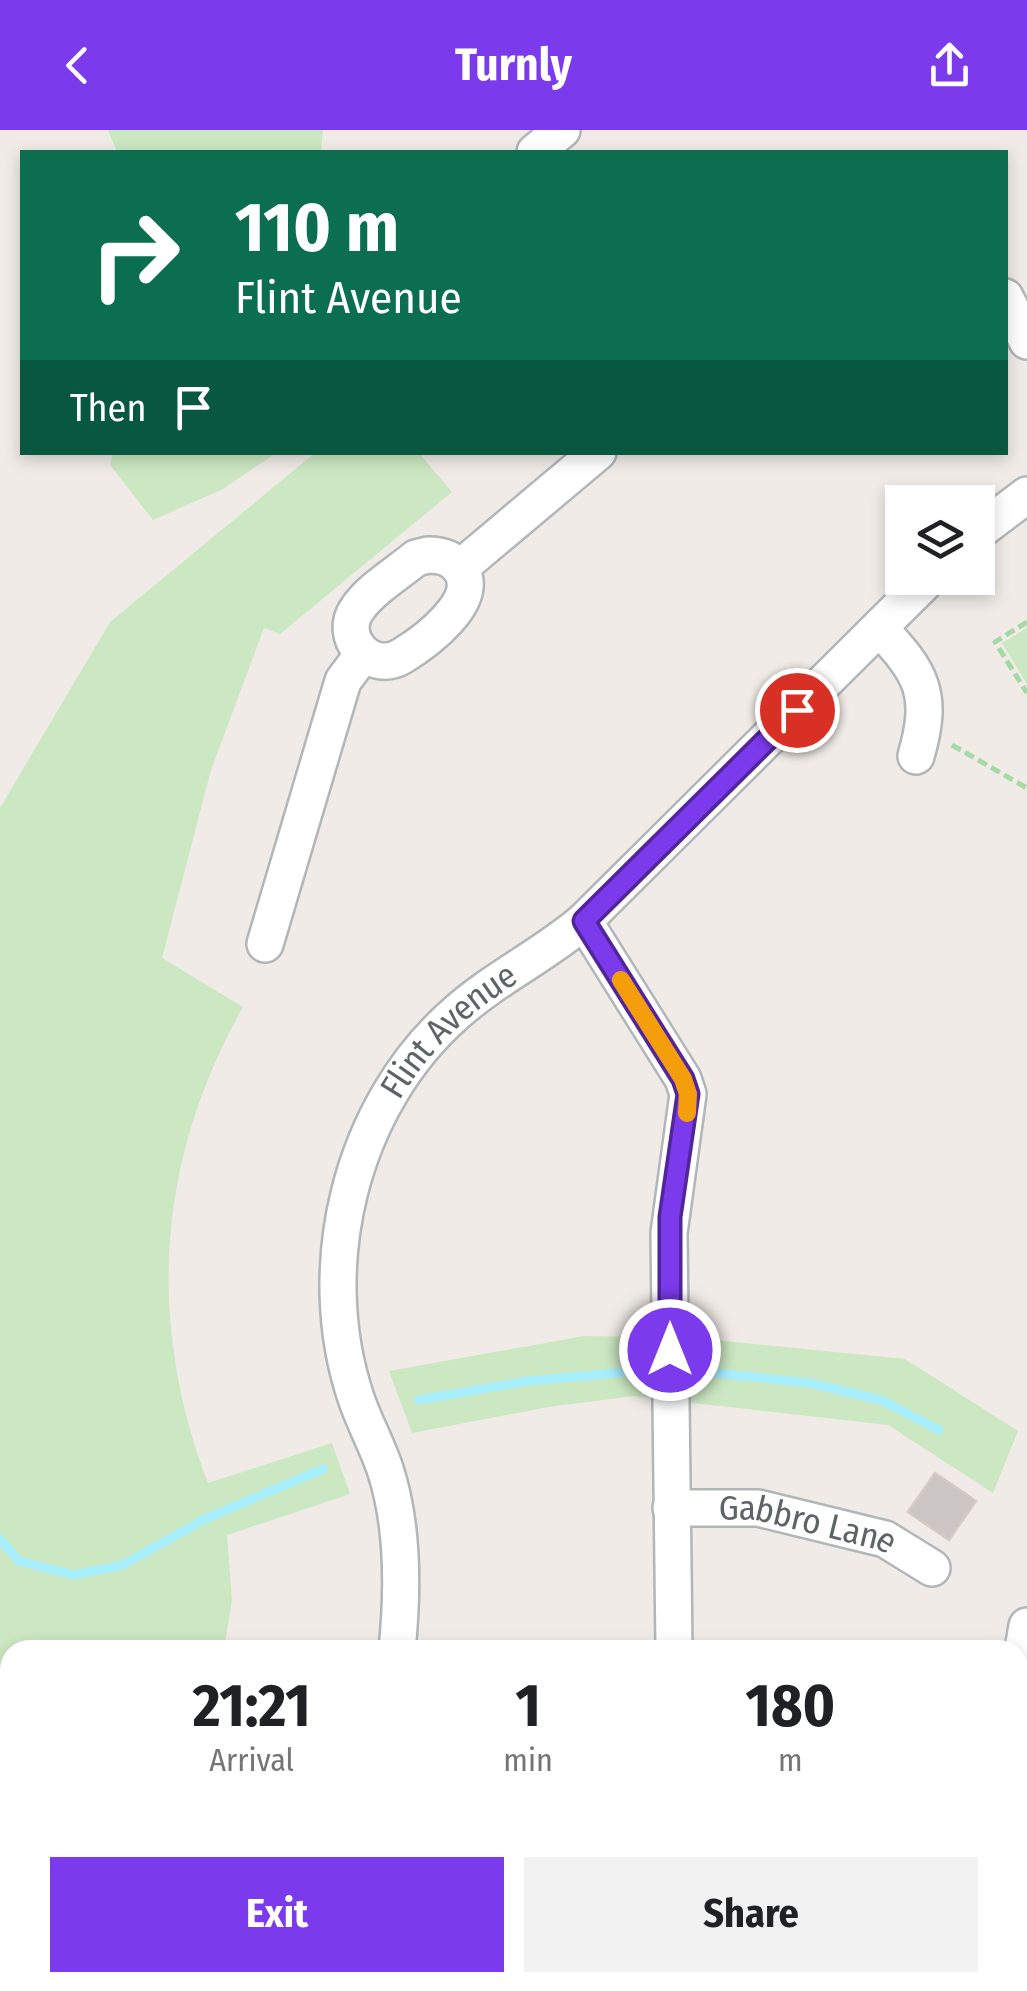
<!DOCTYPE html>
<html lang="en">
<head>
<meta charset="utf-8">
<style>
  :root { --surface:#fff; --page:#f2f2f2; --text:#202124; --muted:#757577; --accent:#7c3aed }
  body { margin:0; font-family:"Fira Sans Condensed",sans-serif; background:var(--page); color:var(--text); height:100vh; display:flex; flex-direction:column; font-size:38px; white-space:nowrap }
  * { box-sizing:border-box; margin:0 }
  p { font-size:32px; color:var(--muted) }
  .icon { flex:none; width:55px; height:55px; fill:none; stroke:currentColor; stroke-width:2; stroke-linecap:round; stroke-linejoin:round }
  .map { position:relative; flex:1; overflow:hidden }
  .sheet { position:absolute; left:0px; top:1510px; width:1028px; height:352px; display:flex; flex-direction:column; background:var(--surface); border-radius:30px 30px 0 0; box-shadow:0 5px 15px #0003 }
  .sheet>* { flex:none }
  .top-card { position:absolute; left:20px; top:20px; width:988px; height:305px; border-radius:0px; box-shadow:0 5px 15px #0003; background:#0b6e4f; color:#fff; overflow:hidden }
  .buttons { position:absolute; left:885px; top:355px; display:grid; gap:20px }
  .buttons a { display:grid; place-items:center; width:110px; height:110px; border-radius:0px; background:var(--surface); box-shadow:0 5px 15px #0003; font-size:50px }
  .pin { position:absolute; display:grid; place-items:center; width:85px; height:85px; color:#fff; margin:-42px; border:5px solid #fff; border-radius:50%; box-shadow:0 2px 10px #0007 }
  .me { position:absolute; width:110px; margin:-55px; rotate:0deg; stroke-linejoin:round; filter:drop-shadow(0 0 8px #0008) }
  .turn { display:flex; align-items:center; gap:35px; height:210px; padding:0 50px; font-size:45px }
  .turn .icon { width:130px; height:130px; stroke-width:2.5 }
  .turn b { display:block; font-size:70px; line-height:85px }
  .then { display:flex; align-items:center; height:95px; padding:0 50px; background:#0003; gap:20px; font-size:38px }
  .eta { display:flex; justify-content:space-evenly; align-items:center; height:170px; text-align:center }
  .eta b { font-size:60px; font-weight:700; line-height:70px }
  .button { display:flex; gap:20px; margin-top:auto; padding:20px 50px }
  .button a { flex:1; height:115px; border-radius:0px; background:var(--accent); color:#fff; font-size:40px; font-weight:700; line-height:115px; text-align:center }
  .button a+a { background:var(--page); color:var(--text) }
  header { display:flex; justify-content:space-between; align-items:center; height:130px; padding:0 50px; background:var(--accent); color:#fff; font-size:45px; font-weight:700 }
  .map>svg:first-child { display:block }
  .green { fill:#cbe8c2 }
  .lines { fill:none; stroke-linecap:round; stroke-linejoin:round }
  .stream { stroke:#a7eeff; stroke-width:9 }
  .building { fill:#cbc6c3; stroke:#d5cbc4; stroke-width:2.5 }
  .minor-casing { stroke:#b1b6b8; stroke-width:40 }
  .path { stroke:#a5daa6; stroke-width:5; stroke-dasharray:10 5; stroke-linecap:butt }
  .minor { stroke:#fff; stroke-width:35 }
  .route-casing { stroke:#51269a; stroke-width:25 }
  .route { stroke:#7c3aed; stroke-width:18 }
  .slow { stroke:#f59e0b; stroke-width:18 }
  .labels { text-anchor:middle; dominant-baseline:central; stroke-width:8; stroke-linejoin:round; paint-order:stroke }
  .street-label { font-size:35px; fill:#5d6466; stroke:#fff }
</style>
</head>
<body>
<header><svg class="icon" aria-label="back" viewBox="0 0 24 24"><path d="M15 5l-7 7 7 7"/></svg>Turnly<svg class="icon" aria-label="share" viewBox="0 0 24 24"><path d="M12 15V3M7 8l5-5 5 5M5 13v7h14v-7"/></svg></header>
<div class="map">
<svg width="1027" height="1861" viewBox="0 0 1027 1861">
  <rect width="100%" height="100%" fill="#f0ebe6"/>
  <g class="green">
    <polygon points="108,0 323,0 321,22 117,22"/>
    <polygon points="113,323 113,322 276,323 223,359 153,390 110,335"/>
    <path d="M315 323H419L452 362 280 504 264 498 211 640 162 828 243 877C157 1029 146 1191 208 1353L332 1313 350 1364 227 1405 232 1470 224 1520H10V1741L0 1749V678L110 492Z"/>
    <polygon points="1027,498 1027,554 1002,513"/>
    <polygon points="584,1206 650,1207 650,1268 634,1266 548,1277 412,1303 389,1241"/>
    <polygon points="684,1207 905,1229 1018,1301 993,1363 888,1295 685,1272"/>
  </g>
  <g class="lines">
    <g class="stream">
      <polyline points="706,1242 810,1253 881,1270 939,1300"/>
      <polyline points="419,1270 528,1251 639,1241"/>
      <polyline points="0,1409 19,1431 74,1445 123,1435 205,1389 323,1339"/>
    </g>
  </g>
  <polygon class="building" points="935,1343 976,1371 949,1410 908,1382"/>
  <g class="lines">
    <g class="minor-casing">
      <g id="minor">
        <polyline points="535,22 562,0"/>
        <polyline points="1005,167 1027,211"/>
        <polyline points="978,402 1027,365"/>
        <path d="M428 425C442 425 453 428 461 440 481 471 425 512 402 526 371 545 336 507 358 478 371 459 398 443 416 428Z"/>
        <polyline points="460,438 598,322"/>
        <path d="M879 498C922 543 934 564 916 626"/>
        <polyline points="584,791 683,949 688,964 669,1103 674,1520"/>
        <polyline points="265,814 343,551 363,524"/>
        <path id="s1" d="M671 1378H758L885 1409 932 1438"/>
        <path id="s2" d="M397 1520C403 1461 404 1396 385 1339 377 1315 364 1292 356 1268 312 1137 350 977 455 884 495 848 543 826 584 791L929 448"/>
        <polyline points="1018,1549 1027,1496"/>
        <polyline points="1018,1834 1023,1861"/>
        <polyline points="584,1852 590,1861"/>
        <polyline points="897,1852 901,1861"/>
        <polyline points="136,1861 147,1852"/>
      </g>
    </g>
    <g class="path">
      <polyline points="1027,492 995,512 1027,563"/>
      <polyline points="952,615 1027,658"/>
    </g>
    <use href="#minor" class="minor"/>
  </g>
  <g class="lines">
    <g class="route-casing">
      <polyline id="route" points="670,1220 670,1087 688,964 683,949 584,791 797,580"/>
    </g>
    <use href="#route" class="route"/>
    <polyline class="slow" points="621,850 683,949 688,964 687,983"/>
  </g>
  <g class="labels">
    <g class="street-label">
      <text stroke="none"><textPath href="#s2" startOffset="662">Flint Avenue</textPath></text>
      <text stroke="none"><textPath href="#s1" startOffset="138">Gabbro Lane</textPath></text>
    </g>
  </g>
</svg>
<div class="buttons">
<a><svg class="icon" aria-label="layers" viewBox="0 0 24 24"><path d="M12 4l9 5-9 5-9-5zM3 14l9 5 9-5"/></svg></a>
</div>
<div class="pin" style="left:797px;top:580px;background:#d93025"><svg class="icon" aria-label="arrive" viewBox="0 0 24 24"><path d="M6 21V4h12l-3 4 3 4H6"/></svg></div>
<svg class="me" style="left:670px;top:1220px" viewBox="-20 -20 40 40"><circle r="17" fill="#7c3aed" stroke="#fff" stroke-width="3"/><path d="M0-11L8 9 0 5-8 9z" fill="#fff"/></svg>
<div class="top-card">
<div class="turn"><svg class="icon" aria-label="right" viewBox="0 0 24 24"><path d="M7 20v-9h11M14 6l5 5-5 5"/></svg><div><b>110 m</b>Flint Avenue</div></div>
<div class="then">Then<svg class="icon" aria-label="arrive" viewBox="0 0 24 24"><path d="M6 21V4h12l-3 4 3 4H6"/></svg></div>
</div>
<section class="sheet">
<div class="eta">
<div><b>21:21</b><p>Arrival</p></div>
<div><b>1</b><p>min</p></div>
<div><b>180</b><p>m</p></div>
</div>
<div class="button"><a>Exit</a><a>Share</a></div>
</section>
</div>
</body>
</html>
